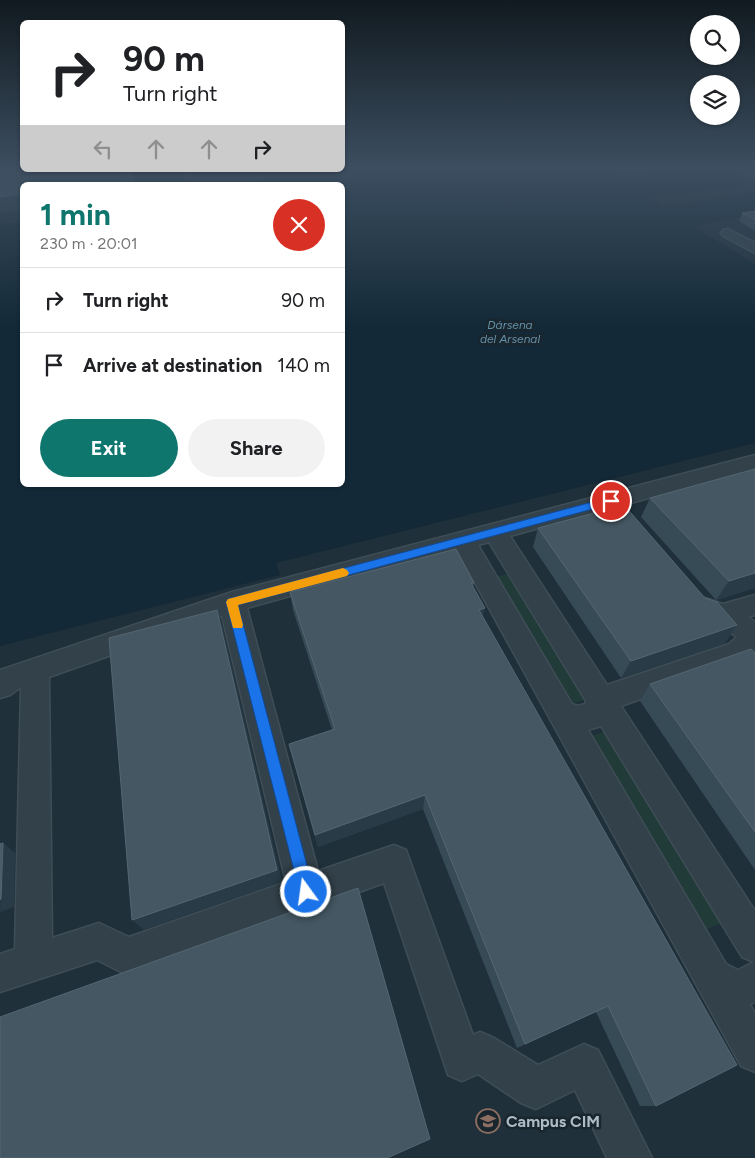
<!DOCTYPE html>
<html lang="en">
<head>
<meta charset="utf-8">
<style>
  :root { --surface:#fff; --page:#f2f2f2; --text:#202124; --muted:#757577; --line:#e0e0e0; --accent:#0f766e }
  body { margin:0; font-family:Figtree,sans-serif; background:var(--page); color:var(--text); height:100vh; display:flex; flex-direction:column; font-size:19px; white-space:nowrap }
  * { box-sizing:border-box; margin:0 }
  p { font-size:16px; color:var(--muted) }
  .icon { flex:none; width:28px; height:28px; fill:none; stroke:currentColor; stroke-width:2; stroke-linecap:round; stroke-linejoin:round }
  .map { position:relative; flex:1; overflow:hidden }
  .details { position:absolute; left:20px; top:182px; width:325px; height:305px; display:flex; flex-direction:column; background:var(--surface); border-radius:8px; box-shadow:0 1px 4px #0004 }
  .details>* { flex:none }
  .hud { position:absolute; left:20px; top:20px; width:325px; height:152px; border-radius:8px; box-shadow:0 1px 4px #0004; background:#fff; color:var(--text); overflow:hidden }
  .tools { position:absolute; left:690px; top:15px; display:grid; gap:10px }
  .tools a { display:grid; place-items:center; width:50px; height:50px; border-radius:50%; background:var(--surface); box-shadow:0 1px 4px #0004; font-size:25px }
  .pin { position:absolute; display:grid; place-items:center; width:42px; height:42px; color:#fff; margin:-21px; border:2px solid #fff; border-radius:50%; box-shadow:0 1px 5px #0007 }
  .me { position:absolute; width:55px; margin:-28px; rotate:346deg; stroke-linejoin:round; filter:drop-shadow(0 0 4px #0008) }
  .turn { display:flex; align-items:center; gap:18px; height:105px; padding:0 20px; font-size:22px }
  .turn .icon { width:65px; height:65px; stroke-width:2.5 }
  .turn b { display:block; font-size:35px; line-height:42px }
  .lanes { display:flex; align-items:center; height:48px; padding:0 20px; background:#0003; justify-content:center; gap:25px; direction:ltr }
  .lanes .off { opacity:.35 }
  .round { display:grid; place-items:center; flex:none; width:52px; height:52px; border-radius:26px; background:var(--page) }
  .overview { display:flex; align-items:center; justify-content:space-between; height:85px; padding:0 20px }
  h1 { font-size:30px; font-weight:700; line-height:38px; color:var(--accent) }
  .action { display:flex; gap:10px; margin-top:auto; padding:10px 20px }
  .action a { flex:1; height:58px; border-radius:30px; background:var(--accent); color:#fff; font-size:20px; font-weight:700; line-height:58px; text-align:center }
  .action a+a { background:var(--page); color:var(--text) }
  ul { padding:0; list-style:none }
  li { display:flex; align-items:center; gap:15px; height:65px; padding:0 20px; border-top:1px solid var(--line) }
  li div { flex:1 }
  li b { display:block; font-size:19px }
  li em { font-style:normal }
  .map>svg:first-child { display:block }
  .green { fill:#213b38 }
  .water { fill:#132937 }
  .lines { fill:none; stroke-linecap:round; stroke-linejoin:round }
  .minor-casing { stroke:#3f4d56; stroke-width:3 }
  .minor { fill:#33414a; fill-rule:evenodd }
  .wall { fill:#374b56 }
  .shaded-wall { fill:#283b46 }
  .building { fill:#445762; stroke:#546772 }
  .route { fill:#1a73e8; stroke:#114b97 }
  .slow { fill:#f59e0b }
  .labels { text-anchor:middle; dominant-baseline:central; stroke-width:5; stroke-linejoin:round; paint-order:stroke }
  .far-water-label { font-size:12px; font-style:italic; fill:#6490a8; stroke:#19262e }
  .near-poi-label { font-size:16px; font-weight:bold; fill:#adbcc6; stroke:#19262e; text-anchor:start }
</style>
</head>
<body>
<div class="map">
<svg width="755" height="1158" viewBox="0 0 755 1158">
  <rect width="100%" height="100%" fill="#1f303a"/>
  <g class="green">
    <polygon points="511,573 590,698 571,704 495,577"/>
    <polygon points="609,730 728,920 705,930 589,737"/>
  </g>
  <polygon class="water" points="468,166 594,166 622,183 721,169 750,184 650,199 662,207 755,192 755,215 693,226 755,264 755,443 276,563 280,575 0,646 0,225 22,222 22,485 342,485 342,185 315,185"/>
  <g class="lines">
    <g class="minor-casing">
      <g id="minor">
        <polygon points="731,166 746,166 755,169 755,177 733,168"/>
        <polygon points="728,229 755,243 755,253 723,236 721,233 723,230"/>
        <path d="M755 455V469L510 536 607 685 729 644 737 637 713 622 696 615 692 608 696 601 705 598 723 604 755 595V615L748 617 755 622V654L749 660 621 706 755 911V1002L750 1004 755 1014V1072L741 1066 457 550 247 608 318 871 394 845 406 850 473 1035 480 1032 494 1038 538 1065 584 1044 598 1050 652 1158H607L575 1090 536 1109 521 1103 478 1074 462 1081 448 1075 384 883 127 975 97 960 0 992V954L15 949 21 687 10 695 0 698V670L232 592ZM489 542 586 701 585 704 578 706 572 704 478 545ZM222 616 286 882 129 937 99 923 52 938 49 677ZM601 726 742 957 754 962 738 970 726 964 588 730Z"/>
      </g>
    </g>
    <use href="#minor" class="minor"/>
  </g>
  <g class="wall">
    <polygon points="342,166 379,166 219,185 187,185 180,170 342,170"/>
    <polygon points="609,166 690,166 625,175"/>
    <polygon points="755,211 755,231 739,221 742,213"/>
    <polygon points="755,469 755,588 716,600 641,517 650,498"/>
    <polygon points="538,528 705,598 737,625 724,644 621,678 533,547"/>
    <polygon points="474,583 473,588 483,616 656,1106 640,1106 596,1012 517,1048 423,809 318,847 289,744 332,730 293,610 290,592"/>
    <polygon points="755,653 755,870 640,701 650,684"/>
  </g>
  <g class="shaded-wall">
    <polygon points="342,166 379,166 219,185 188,185 185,173 210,170 342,170"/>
    <polygon points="627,166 690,166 625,175"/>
    <polygon points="131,170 135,185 99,185"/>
    <polygon points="22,194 22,211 0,213 0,197"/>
    <polygon points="755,573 755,588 716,600 729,581"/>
    <polygon points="485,608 481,626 479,610"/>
    <polygon points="217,610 223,628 282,882 144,930 132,920"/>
    <polygon points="737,625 724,644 621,678 631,661"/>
    <polygon points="425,795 423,809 318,847 315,835"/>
    <polygon points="3,843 15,853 14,907 0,912"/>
  </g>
  <g class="building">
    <polygon points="0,166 22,166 22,170 131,170 134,181 99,185 22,185 22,194 0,197"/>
    <polygon points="184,170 210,170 185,173"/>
    <polygon points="755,211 755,220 742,213"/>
    <polygon points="755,469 755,573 729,581 650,498"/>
    <polygon points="624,505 705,598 717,602 737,625 631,661 538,528"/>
    <polygon points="456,549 474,583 471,583 485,608 479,610 737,1065 656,1106 608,1006 525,1044 425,795 315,835 289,744 335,729 290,592"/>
    <polygon points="217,610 277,870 132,920 109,638"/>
    <polygon points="751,649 755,653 755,832 650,684"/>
    <polygon points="3,843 1,899 0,900 0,844"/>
    <polygon points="358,888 430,1139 387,1158 0,1158 0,1017"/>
  </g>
  <linearGradient id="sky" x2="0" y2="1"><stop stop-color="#111a20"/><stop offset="0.51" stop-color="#3c4e60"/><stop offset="1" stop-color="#3c4e60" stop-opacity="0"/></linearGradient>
  <rect width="755" height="328" fill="url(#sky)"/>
  <polygon class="route" points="611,497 616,501 615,503 238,605 314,892 312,898 306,900 301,898 226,602 228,599"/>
  <polygon class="slow" points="343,568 347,570 349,573 347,576 238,605 243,625 242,628 233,628 226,602 228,599"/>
  <defs>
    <g id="university-ring" transform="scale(1.25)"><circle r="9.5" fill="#19262e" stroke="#8d6e63" stroke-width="1.5"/><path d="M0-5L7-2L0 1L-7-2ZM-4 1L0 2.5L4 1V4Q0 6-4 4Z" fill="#8d6e63"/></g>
  </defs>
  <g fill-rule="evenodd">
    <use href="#university-ring" x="488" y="1121"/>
  </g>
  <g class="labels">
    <g class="far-water-label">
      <text x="510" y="325">Dársena<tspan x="510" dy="14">del Arsenal</tspan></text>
    </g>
    <g class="near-poi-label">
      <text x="506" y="1121">Campus CIM</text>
    </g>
  </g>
</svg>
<div class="tools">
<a><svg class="icon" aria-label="search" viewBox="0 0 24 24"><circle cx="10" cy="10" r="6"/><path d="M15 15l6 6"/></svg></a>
<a><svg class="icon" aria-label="layers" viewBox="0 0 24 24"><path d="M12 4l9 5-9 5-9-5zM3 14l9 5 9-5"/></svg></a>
</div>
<div class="pin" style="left:611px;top:501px;background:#d93025"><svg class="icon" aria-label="arrive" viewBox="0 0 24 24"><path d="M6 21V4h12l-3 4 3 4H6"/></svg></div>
<svg class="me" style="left:306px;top:892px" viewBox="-20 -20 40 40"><circle r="17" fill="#1a73e8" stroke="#fff" stroke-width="3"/><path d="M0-11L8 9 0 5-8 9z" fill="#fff"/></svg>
<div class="hud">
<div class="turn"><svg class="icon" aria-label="right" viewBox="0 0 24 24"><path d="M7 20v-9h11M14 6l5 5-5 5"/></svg><div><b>90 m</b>Turn right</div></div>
<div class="lanes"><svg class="icon off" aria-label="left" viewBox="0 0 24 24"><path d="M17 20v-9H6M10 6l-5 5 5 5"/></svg><svg class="icon off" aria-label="ahead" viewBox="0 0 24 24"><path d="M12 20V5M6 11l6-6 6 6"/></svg><svg class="icon off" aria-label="ahead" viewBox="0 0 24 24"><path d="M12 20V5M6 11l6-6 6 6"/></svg><svg class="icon" aria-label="right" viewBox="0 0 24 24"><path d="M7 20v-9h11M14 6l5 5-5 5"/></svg></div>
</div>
<section class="details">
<div class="overview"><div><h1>1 min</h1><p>230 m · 20:01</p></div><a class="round" style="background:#d93025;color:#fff"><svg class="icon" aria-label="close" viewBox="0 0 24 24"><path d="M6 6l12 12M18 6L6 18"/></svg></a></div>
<ul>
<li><svg class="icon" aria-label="right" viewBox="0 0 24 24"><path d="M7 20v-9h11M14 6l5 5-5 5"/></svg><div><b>Turn right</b></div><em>90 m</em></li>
<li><svg class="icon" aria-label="arrive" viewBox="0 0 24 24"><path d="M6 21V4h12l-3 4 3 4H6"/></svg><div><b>Arrive at destination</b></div><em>140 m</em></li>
</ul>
<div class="action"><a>Exit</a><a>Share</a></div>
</section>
</div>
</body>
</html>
